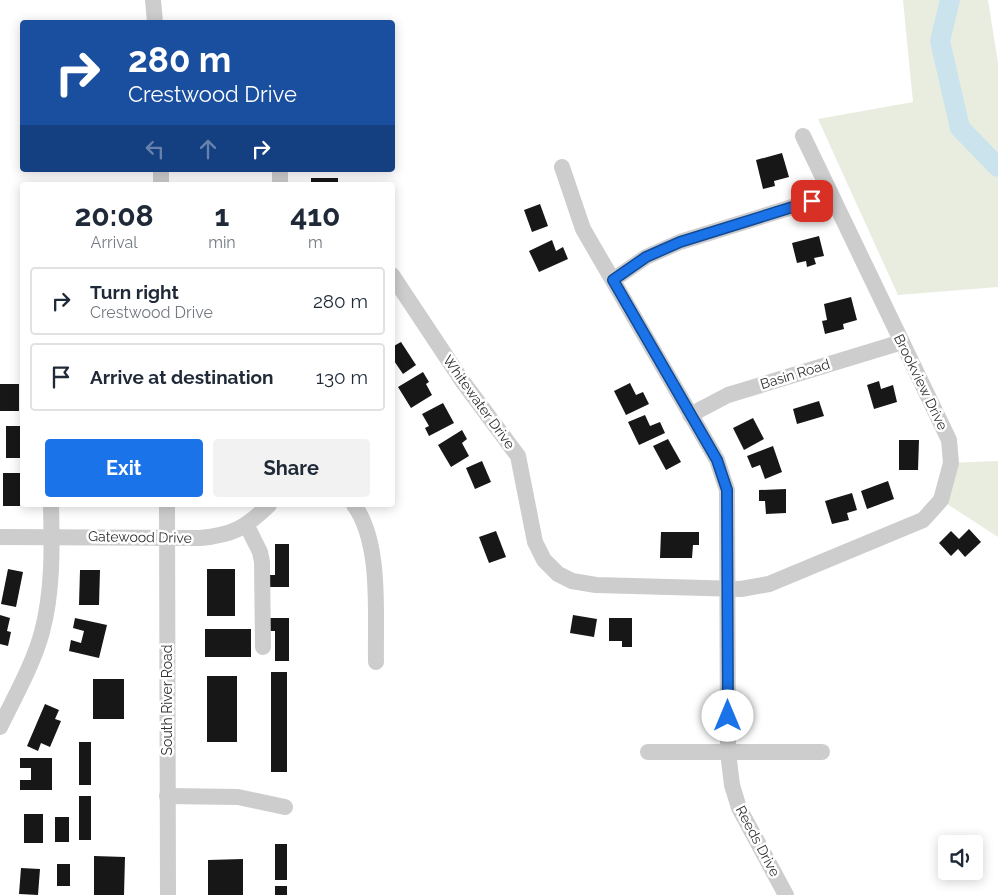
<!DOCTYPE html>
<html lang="en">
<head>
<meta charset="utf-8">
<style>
  :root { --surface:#fff; --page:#f2f2f3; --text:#1f2937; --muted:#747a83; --line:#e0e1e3; --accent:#1a73e8 }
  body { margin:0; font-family:Raleway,sans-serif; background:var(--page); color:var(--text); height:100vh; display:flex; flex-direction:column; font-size:19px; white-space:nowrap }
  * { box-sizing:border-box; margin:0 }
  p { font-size:16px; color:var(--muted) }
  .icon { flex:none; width:28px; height:28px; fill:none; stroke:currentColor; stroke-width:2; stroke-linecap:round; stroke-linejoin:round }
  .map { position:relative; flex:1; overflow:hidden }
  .sheet { position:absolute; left:20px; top:182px; width:375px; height:325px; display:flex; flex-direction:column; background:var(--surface); border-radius:5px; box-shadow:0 2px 12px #0003 }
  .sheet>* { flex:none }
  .banner { position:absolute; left:20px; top:20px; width:375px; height:152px; border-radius:5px; box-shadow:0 2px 12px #0003; background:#1a4fa0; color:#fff; overflow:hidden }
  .fabs { position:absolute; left:938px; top:835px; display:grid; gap:10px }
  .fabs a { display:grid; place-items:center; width:45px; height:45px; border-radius:5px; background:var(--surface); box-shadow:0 2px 12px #0003; font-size:25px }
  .pin { position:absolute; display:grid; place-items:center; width:42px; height:42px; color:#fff; margin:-21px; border-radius:10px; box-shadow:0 2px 8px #0006 }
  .me { position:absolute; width:55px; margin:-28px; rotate:0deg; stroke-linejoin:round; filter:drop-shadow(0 0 4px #0008) }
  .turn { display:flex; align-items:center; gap:18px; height:105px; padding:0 25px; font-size:22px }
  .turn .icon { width:65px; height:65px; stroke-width:2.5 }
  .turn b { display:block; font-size:35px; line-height:42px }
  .lanes { display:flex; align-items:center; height:48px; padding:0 25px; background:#0003; justify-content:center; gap:25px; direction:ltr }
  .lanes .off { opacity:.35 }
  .eta { display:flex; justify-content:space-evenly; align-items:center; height:85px; text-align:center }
  .eta b { font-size:30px; font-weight:700; line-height:35px }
  .primary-button { display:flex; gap:10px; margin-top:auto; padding:10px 25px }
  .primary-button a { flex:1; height:58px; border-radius:5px; background:var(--accent); color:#fff; font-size:20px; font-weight:700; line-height:58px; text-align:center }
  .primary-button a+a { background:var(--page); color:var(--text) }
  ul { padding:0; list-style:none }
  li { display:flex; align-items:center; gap:15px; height:68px; margin:0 10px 8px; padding:0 15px; border:2px solid var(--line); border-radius:5px }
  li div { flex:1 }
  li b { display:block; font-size:19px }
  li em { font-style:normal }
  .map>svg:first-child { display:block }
  .green { fill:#e8eddf }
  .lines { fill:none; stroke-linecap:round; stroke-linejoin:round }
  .river { stroke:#cbe3ec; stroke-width:20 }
  .building { fill:#171717 }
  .minor { stroke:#cdcdcd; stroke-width:16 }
  .route-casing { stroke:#114b97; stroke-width:12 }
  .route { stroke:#1a73e8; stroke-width:9 }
  .labels { text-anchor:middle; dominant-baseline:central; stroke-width:5; stroke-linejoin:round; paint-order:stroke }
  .street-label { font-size:14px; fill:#303030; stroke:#fff }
</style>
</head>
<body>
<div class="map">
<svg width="998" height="895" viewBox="0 0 998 895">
  <rect width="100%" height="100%" fill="#fff"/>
  <g class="green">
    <polygon points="903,0 988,0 998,63 998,287 898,295 818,119 913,102"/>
    <polygon points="998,461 998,537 941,500 951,463"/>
  </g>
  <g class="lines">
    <polyline class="river" points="950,0 940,41 960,128 998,167"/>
  </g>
  <g class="building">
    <polygon points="782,153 789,177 774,181 775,186 763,189 756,160"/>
    <rect x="311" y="178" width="27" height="7"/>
    <polygon points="540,204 548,226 532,232 524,210"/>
    <polygon points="819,236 824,256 814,258 816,264 807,267 806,261 797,263 792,243"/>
    <polygon points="552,240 556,251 563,247 568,259 539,272 529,251"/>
    <polygon points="851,297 857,320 843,324 844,329 825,334 822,321 827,320 824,304"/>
    <polygon points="401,342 416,365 403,374 392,358 392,347"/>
    <polygon points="423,372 429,382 426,384 432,395 411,408 398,387"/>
    <polygon points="879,381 881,389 893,385 897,402 874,409 867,385"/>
    <polygon points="630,383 636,395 643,392 649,404 626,415 614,391"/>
    <rect x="0" y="384" width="19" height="27"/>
    <polygon points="819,401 824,416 797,424 793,409"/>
    <polygon points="443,403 454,423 429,436 425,428 429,426 422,414"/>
    <polygon points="645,415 650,426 660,422 665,433 639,445 628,422"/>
    <polygon points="753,418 764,439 744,450 733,428"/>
    <rect x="6" y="426" width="15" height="32"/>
    <polygon points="462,430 467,439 462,443 469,456 451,467 438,445"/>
    <polygon points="668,439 681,462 666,470 653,446"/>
    <polygon points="899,440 919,440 918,470 899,470"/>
    <polygon points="773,446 782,472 765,479 760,465 752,468 747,456"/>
    <polygon points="482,461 491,482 475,489 466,468"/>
    <rect x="3" y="473" width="17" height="33"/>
    <polygon points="888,481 894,499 867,509 861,491"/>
    <polygon points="786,489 786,513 766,514 765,501 759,501 759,490"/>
    <polygon points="852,493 857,510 847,513 849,520 832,524 825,501"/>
    <polygon points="969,529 981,542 965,557 958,549 951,556 939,543 951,531 959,539"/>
    <polygon points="496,531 506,557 489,563 479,537"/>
    <polygon points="661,532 699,532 699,545 693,545 692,558 660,558"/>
    <polygon points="275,544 289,544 289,587 270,587 270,575 275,575"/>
    <polygon points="8,569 23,572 16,607 1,604"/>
    <rect x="207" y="569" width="28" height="47"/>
    <polygon points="80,570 100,570 99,605 79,605"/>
    <polygon points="0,615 10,618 7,631 11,632 8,646 0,644"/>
    <polygon points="573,615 597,619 594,637 570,633"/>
    <polygon points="75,618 107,625 99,658 69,651 71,640 81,643 84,631 73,628"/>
    <polygon points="270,618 289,618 289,661 275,661 275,631 270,631"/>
    <polygon points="609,618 632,618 632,647 622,647 622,641 609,641"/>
    <rect x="205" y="629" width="46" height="28"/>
    <rect x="271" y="672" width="16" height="100"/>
    <rect x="207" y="676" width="30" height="66"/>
    <rect x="93" y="679" width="31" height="40"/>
    <polygon points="45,704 59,710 55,719 61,721 50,747 41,743 38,751 27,746"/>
    <rect x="79" y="742" width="12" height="43"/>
    <polygon points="20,758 52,758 52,790 20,790 20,780 31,780 31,768 20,768"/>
    <rect x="79" y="796" width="12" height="44"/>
    <rect x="24" y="814" width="19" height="29"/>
    <rect x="55" y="817" width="14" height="25"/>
    <rect x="275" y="844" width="12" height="36"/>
    <polygon points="94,856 125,857 124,895 94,895"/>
    <polygon points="243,859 243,895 208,895 208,860"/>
    <rect x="57" y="864" width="13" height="22"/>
    <polygon points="21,868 40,869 38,895 19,894"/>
    <rect x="275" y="886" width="12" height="9"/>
  </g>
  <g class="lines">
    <g class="minor">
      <polyline points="153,0 155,22"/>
      <polyline points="562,167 583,229 717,460 727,490 728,752 732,785 739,808 786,895"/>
      <polyline points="161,170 161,185"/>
      <polyline points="280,170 280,185"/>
      <polyline points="392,275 463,382 518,456 535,542 544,560 558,574 572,581 596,585 741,589 769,584 923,520 941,500 951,463 949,440 803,136"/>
      <polyline points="613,280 646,257 680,242 831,195"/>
      <polyline points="690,415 728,395 902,342"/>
      <polyline points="167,505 168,895"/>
      <path d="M354 505C382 543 375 616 376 662"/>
      <polyline points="247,526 260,552 262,562 263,647"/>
      <path d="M0 537 200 538C233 535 245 528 269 505"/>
      <path d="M0 727C15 696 33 665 42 632 53 591 52 547 51 505"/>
      <polyline points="648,752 822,752"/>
      <polyline points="167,796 238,797 285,807"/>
    </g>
  </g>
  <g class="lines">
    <g class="route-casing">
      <polyline id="route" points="728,716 727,490 717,460 613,280 646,257 680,242 812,201"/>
    </g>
    <use href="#route" class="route"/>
  </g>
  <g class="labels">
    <g class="street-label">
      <text transform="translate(795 374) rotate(-17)">Basin Road</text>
      <text transform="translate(921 382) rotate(64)">Brookview Drive</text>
      <text transform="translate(479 402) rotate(54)">Whitewater Drive</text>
      <text transform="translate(140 537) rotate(1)">Gatewood Drive</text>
      <text transform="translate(167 700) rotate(-90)">South River Road</text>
      <text transform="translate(758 841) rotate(62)">Reeds Drive</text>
    </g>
  </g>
</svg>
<div class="fabs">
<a><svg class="icon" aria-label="sound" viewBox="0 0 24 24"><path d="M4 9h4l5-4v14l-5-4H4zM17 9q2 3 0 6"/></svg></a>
</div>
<div class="pin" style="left:812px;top:201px;background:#d93025"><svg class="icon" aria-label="arrive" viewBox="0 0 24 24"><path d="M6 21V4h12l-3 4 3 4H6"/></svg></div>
<svg class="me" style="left:728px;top:716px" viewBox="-20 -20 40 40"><circle r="19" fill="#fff"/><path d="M0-13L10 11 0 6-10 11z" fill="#1a73e8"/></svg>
<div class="banner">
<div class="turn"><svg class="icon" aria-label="right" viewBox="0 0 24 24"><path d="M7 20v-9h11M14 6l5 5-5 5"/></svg><div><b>280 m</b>Crestwood Drive</div></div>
<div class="lanes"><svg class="icon off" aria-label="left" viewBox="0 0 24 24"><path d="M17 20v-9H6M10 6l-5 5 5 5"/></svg><svg class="icon off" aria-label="ahead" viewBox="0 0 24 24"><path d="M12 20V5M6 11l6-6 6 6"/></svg><svg class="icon" aria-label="right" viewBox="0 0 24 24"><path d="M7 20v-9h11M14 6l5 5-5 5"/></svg></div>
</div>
<section class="sheet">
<div class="eta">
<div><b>20:08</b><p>Arrival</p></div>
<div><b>1</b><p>min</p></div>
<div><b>410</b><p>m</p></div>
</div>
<ul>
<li><svg class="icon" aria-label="right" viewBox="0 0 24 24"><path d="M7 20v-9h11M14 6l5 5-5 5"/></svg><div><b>Turn right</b><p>Crestwood Drive</p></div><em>280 m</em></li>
<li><svg class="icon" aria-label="arrive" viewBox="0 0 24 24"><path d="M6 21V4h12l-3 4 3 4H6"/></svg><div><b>Arrive at destination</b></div><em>130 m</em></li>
</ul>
<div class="primary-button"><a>Exit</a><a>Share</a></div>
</section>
</div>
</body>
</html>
